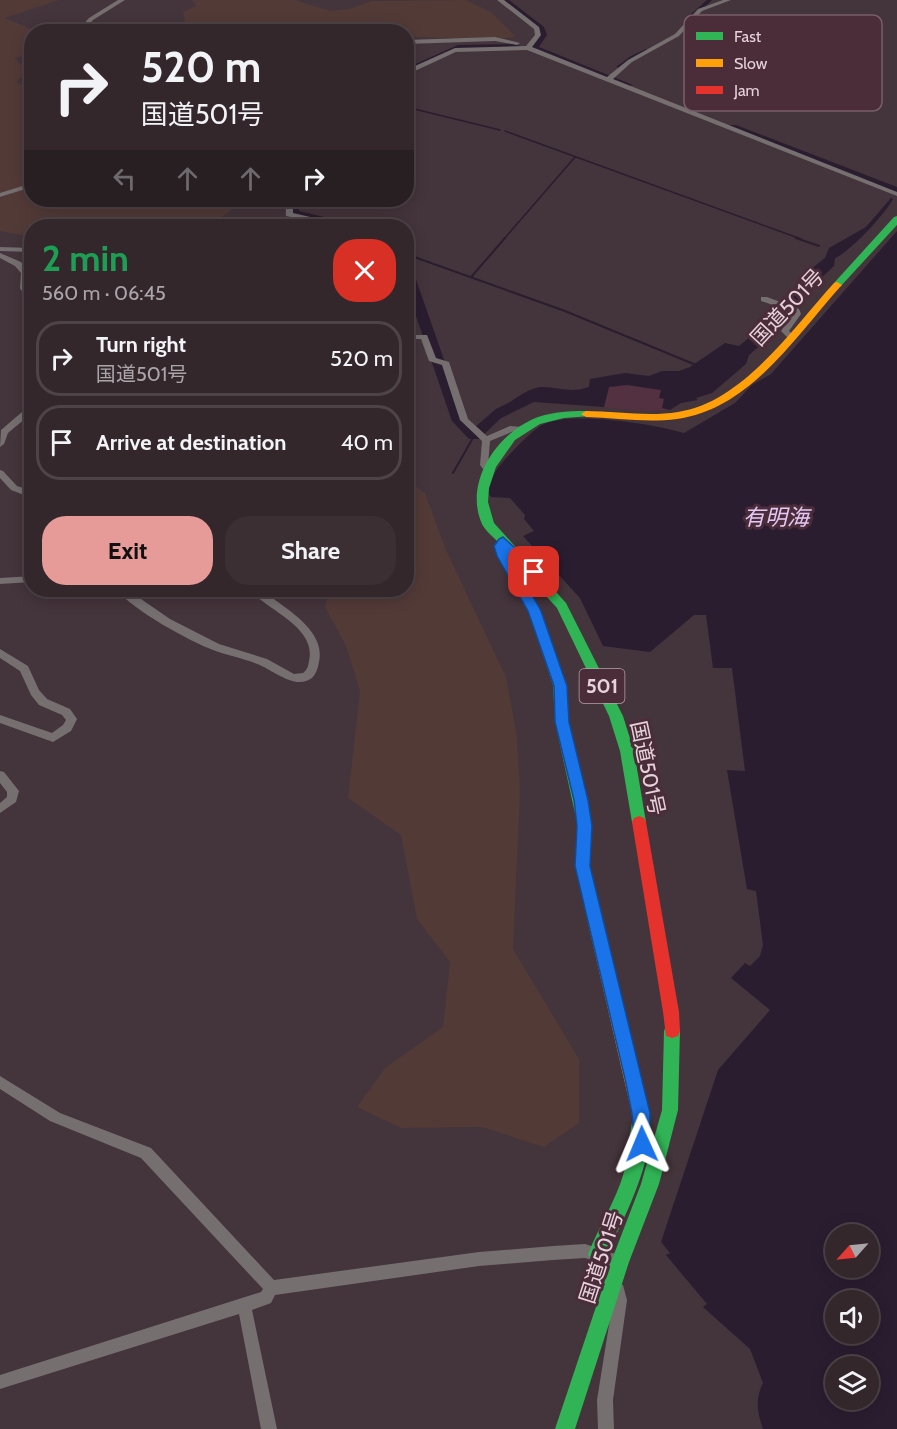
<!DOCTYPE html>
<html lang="en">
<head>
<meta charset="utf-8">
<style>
  :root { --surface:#33272c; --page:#3b2f34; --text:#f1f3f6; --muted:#a9a5a9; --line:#4e4448; --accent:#e69b98 }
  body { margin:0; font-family:Cabin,"Noto Sans JP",sans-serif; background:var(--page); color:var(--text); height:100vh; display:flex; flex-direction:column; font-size:22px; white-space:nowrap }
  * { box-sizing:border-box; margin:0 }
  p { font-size:20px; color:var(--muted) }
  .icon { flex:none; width:33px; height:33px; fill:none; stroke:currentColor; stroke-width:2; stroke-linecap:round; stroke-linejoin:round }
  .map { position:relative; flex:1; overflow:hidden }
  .side { position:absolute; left:24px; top:219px; width:390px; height:378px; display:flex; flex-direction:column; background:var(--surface); border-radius:24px; box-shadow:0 3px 15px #0003,0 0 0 2px var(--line) }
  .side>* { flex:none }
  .guide { position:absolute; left:24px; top:24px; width:390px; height:183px; border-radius:24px; box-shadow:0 3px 15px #0003,0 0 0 2px var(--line); background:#33272c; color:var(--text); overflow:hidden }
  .needle { width:39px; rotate:243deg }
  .controls { position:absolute; left:825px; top:1224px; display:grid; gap:12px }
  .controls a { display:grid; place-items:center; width:54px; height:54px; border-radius:50%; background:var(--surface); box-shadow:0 3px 15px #0003,0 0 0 2px var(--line); font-size:30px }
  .pin { position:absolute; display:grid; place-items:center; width:51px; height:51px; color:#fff; margin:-26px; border-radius:12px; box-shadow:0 3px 9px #0006 }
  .me { position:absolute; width:66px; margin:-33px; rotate:359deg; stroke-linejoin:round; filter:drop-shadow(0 0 4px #0008) }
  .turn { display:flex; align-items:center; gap:21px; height:126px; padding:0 18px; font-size:27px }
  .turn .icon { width:78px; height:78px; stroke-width:2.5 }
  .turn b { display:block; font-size:42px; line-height:51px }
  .lanes { display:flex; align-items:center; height:57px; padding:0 18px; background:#0003; justify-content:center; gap:30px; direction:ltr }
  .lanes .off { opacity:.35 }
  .round { display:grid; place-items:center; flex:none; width:63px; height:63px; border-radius:24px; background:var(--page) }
  .headline { display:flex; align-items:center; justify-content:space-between; height:102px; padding:0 18px }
  h1 { font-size:36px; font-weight:800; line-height:45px; color:#1e9e55 }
  .action { display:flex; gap:12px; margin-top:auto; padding:12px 18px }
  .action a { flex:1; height:69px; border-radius:24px; background:var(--accent); color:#111; font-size:24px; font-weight:800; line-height:69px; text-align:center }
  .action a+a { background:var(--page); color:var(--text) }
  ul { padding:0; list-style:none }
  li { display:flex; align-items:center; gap:18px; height:75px; margin:0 12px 9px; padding:0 6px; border:3px solid var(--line); border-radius:24px }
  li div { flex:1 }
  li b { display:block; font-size:22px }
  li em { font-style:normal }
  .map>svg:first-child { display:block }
  .built { fill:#543140 }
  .green { fill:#523a37 }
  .water { fill:#2a1d30; fill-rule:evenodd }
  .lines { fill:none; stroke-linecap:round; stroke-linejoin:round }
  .stream-far1 { stroke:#2a1d30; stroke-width:1.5 }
  .stream { stroke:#2a1d30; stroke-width:2 }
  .canal { fill:#2a1d30; fill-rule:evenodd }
  .river { fill:#2a1d30; fill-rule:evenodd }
  .street { fill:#756f70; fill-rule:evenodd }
  .fast { fill:#30b455; fill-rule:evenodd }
  .slow { fill:#ff9f0a; fill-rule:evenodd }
  .jam { fill:#e5322d; fill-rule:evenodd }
  .route { fill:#1a73e8; stroke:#114b97; stroke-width:1.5 }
  .labels { text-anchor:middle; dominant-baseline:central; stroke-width:6; stroke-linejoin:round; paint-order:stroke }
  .shield { fill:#4b2d3a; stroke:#b8a0aa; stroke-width:1.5 }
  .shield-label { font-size:20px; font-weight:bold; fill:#e6d2da }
  .street-label { font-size:21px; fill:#e6d2da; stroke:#4b2d3a }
  .water-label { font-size:22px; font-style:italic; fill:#e4c7f5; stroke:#4b2d3a }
  .key { fill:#4b2d3a; stroke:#7a5f6a; stroke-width:1.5 }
  .key-label { font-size:16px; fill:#e6d2da }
</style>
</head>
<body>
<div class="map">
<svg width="897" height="1429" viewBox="0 0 897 1429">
  <rect width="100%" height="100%" fill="#44343b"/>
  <polygon class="built" points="627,385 661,390 664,398 662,408 670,410 644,411 604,407 609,387"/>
  <g class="green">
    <polygon points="0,0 59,0 5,18 36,31 32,32 31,54 15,58 28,72 16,82 31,89 31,181 21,189 0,195"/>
    <path d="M186 0H295L330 11 349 9 372 1 466 0 491 12 515 36C505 42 427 36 407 37L406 32H171L185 20 183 12 196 6 193 1Z"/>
    <polygon points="31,186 32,200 237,200 233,201 230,211 218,219 226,226 32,226 31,237 0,231 0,198"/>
    <polygon points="407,480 425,493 446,550 506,677 517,737 520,791 513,949 579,1059 579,1123 544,1147 482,1127 401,1128 357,1107 385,1068 443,1027 450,962 417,919 401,835 348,798 360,691 346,646 325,607 330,590 406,590"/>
  </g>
  <g class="water">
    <path d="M891 198 893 199C886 213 849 253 835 258L834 266 775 321 765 341 749 355 746 364 712 393 696 398 698 400 681 403 670 410 662 408 664 399 659 398 661 390 627 385 609 387 604 407 534 402 501 418 502 413 499 411C511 402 525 389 541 387 556 386 570 394 589 387L590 379 625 373 649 376 662 371H679L690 367 725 343 739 346 756 332 754 327 758 320 791 294 801 277 825 258 829 248 866 227Z"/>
    <path d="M897 231V1429H763C757 1412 755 1399 763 1383L750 1349 703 1307 707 1304 666 1255 670 1253 661 1242 718 1070 770 1010 731 978 745 963 750 966 760 956 763 945 756 891 747 889 727 770 745 771 732 668H713L706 615H694L650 652 603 646 580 598 523 536 534 531 524 519 525 515 510 498 491 497 488 492C490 486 491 480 494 474 500 463 531 431 542 425 568 410 655 424 684 433L735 403 752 385 771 374ZM836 1234H868V1268H836ZM836 1300H868V1334H836ZM836 1366H868V1400H836Z"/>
  </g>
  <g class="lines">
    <g class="stream-far1">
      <polyline points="406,107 500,130"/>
      <polyline points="505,131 801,239"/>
      <polyline points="504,239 575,157"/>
    </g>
    <g class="stream">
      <polyline points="796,238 819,246"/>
      <polyline points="406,254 565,311 696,365"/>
      <polyline points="472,276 505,238"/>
      <polyline points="453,473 474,436"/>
    </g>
    <g class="canal">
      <polygon points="707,0 712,0 694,17 690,17 690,15"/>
      <polygon points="646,49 651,50 635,58 621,68 616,67 631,56"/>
    </g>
    <g class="river">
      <polygon points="498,0 509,0 544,27 547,35 539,47 633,85 624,87 530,50 528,48 537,35 537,30"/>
      <polygon points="516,44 521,47 519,49 459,51 419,68 411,66 458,45"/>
      <polygon points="728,125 736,125 897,187 897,194 728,129"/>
      <polygon points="287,200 298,200 299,211 362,226 341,226 291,216 285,211"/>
      <polygon points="406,265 412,268 465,420 474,428 496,409 520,397 527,401 500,419 479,439 469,439 452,421 406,287"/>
    </g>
    <g class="street">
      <polygon points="118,0 125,0 93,20 83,32 76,32 89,18"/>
      <polygon points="497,0 504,0 539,27 541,35 532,47 607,77 628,60 675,34 698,9 723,0 731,0 702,11 679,36 632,62 613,79 897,192 897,196 527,50 456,52 406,75 406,70 455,48 526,46 535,35 534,29"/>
      <polygon points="495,37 520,43 517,45 495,41 406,44 406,40"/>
      <polygon points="32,183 32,187 0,197 0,193"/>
      <polygon points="285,200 293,200 293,213 349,226 337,226 286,216"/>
      <polygon points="0,247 32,248 32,252 0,251"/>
      <polygon points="0,253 21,262 29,273 28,288 32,294 32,304 29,304 20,288 21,273 15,266 0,258"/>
      <polygon points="406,277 409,277 414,286 410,298 406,300"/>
      <polygon points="761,297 767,297 799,309 801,314 789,331 794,335 793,337 787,337 781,331 793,312 761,301"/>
      <polygon points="406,335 427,335 436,358 449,362 468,419 487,436 510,426 522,427 523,429 519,432 514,431 490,441 488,465 493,471 492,473 486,473 480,465 482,441 460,420 442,365 429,361 421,339 406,339"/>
      <polygon points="29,406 32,406 32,413 8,433 4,444 0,447 1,430"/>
      <polygon points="0,470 3,471 17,486 32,491 32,498 11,490 0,478"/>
      <polygon points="32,576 32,582 0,584 0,578"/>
      <path d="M117 590H128L170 619 219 644 267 659 294 674 303 673C308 669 308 666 309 661 317 627 267 610 250 590 252 590 257 589 259 590 265 591 272 598 278 602 297 616 325 635 319 662 318 668 316 674 312 678 295 691 272 669 257 664 243 658 228 656 213 650 189 641 133 610 117 590Z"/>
      <polygon points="0,649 28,666 39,690 47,699 70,709 77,719 71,731 53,742 0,723 0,715 52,733 63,725 66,720 62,715 39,705 31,695 20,671 0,658"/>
      <polygon points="0,771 4,772 19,791 16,802 0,813 0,803 7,797 7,792 0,783"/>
      <polygon points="0,1076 60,1113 151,1148 274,1280 479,1252 553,1246 585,1244 625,1257 627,1262 625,1267 620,1269 585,1258 553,1260 479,1266 275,1295 271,1303 252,1310 277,1429 261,1429 239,1314 0,1389 0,1375 261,1292 263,1289 141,1158 50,1121 0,1089"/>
      <polygon points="618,1283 623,1285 627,1300 613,1400 614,1429 598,1429 597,1400 613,1300 611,1290 613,1285"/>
    </g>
    <g class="fast">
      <polygon points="897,216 897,225 840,287 834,287 834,283 894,217"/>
      <path d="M586 411 591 414 590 416 564 418 540 424 515 440 496 467 489 488 488 502 494 523 566 603 623 716 634 751 646 822 644 826 639 828 634 826 632 822 620 751 609 716 557 608 513 560 540 611 567 685 569 722 592 827 589 866 604 923 601 928 596 930 591 928 588 923 575 866 578 827 555 722 553 685 528 611 494 546 497 541C492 536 485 530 482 524 464 484 495 437 531 420 547 412 568 411 586 411Z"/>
      <polygon points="672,1024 678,1026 680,1031 678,1110 659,1184 629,1262 575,1429 555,1429 611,1262 641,1184 662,1110 664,1031 666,1026"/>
      <path d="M641 1110 647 1112C662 1146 620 1229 603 1260L597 1263 591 1260 588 1254C599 1226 616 1201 624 1172 630 1154 629 1126 635 1112Z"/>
    </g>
    <g class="slow">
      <path d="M837 282 842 285 840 287C795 337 750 409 677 419 647 423 616 418 586 417L581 414 586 411C616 411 647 417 678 412 742 403 793 328 834 283Z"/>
      <polygon points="596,916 601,918 604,923 649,1118 647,1124 641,1126 635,1124 633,1118 588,923 591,918"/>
    </g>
    <polygon class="jam" points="639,816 644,818 646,822 679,1012 680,1031 678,1036 672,1038 666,1036 663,1012 632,822 634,818"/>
  </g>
  <polygon class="route" points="503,537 541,572 534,576 530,575 509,554 541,611 567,686 569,722 588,800 592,826 590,866 650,1113 650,1144 648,1150 642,1152 635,1150 632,1113 625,1079 575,866 577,826 574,800 555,722 554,686 528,611 497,556 494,546 499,539"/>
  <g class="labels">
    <rect class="shield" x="579.5" y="669" width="45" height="34" rx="4.5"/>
    <g class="shield-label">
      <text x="602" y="686">501</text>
    </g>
    <g class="street-label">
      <text transform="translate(787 307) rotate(-47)">国道501号</text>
      <text transform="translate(648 768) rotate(78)">国道501号</text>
      <text transform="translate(601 1257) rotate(-72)">国道501号</text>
    </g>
    <g class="water-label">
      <text x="776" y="517">有明海</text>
    </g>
  </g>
  <rect x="684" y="15" width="198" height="96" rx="9" class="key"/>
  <rect x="696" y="32" width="27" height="8" fill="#30b455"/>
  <rect x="696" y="59" width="27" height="8" fill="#ff9f0a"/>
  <rect x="696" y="86" width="27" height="8" fill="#e5322d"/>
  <g class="key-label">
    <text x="734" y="42">Fast</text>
    <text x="734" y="69">Slow</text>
    <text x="734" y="96">Jam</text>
  </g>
</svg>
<div class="controls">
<a><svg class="needle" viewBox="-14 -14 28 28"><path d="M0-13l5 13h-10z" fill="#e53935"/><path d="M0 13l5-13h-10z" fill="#a9a5a9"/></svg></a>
<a><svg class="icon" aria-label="sound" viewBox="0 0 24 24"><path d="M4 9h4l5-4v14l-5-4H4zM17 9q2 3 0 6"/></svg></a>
<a><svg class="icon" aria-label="layers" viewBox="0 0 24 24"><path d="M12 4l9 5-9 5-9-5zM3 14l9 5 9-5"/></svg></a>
</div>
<div class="pin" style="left:534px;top:572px;background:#d93025"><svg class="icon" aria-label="arrive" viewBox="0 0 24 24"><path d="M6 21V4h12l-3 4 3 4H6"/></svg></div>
<svg class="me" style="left:642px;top:1144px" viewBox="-20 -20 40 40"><path d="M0-17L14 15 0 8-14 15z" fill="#1a73e8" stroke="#fff" stroke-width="4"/></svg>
<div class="guide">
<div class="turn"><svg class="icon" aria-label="right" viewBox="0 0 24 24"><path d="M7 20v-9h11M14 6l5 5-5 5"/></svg><div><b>520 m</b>国道501号</div></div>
<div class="lanes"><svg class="icon off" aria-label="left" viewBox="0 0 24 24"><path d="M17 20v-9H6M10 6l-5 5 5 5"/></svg><svg class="icon off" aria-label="ahead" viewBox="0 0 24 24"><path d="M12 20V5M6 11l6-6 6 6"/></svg><svg class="icon off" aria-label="ahead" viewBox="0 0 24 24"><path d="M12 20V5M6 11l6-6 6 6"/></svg><svg class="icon" aria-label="right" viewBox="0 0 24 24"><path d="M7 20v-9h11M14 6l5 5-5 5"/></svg></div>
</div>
<section class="side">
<div class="headline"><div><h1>2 min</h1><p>560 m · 06:45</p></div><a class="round" style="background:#d93025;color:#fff"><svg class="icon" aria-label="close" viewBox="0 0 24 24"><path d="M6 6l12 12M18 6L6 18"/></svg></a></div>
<ul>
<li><svg class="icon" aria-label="right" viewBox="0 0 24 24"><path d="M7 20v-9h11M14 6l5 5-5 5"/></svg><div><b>Turn right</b><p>国道501号</p></div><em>520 m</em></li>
<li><svg class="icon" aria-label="arrive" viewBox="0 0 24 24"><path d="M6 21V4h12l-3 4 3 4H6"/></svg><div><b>Arrive at destination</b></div><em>40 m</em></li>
</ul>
<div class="action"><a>Exit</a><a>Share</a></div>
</section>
</div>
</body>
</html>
